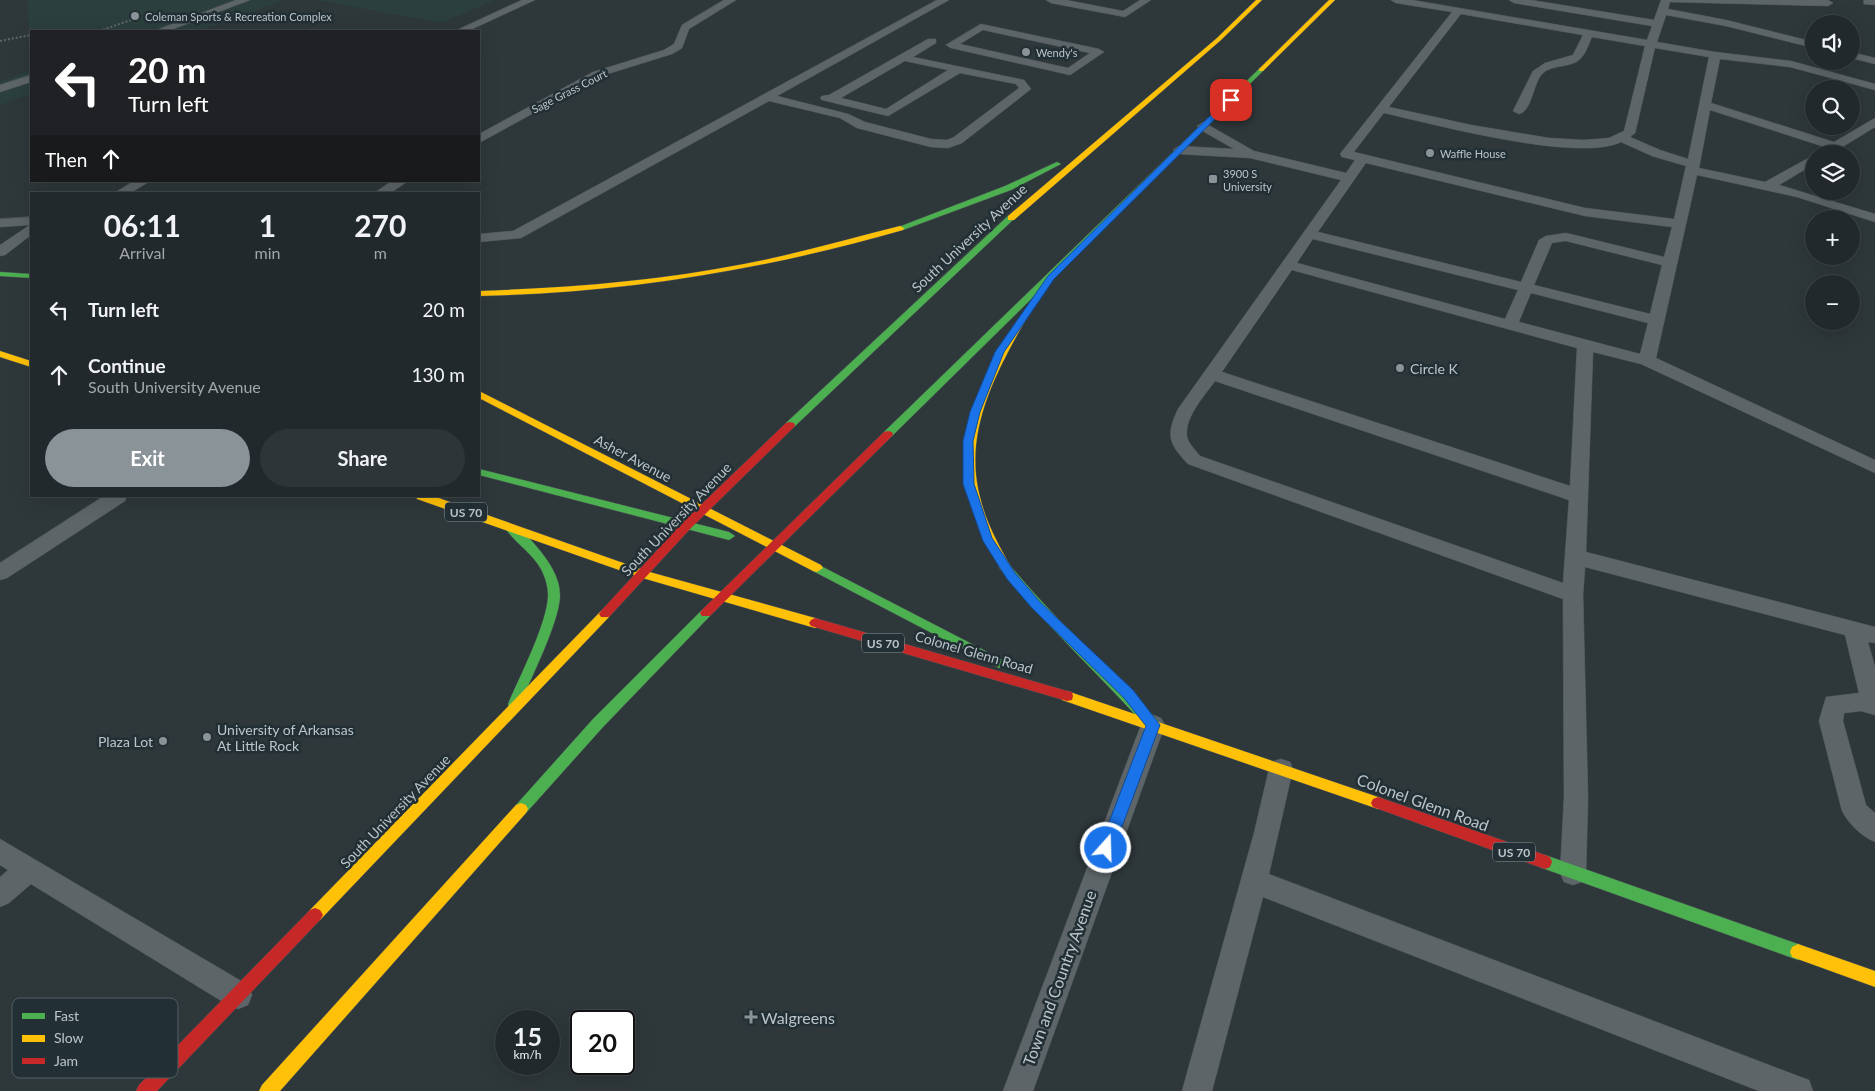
<!DOCTYPE html>
<html lang="en">
<head>
<meta charset="utf-8">
<style>
  :root { --surface:#22292c; --page:#2e3538; --text:#f1f3f6; --muted:#a2a6a9; --line:#3f4548; --accent:#899398 }
  body { margin:0; font-family:Lato,sans-serif; background:var(--page); color:var(--text); height:100vh; display:flex; flex-direction:column; font-size:19px; white-space:nowrap }
  * { box-sizing:border-box; margin:0 }
  p { font-size:16px; color:var(--muted) }
  .icon { flex:none; width:28px; height:28px; fill:none; stroke:currentColor; stroke-width:2; stroke-linecap:round; stroke-linejoin:round }
  .map { position:relative; flex:1; overflow:hidden }
  .details { position:absolute; left:30px; top:192px; width:450px; height:305px; display:flex; flex-direction:column; background:var(--surface); border-radius:0px; box-shadow:0 5px 20px #0002,0 0 0 1px var(--line) }
  .details>* { flex:none }
  .banner { position:absolute; left:30px; top:30px; width:450px; height:152px; border-radius:0px; box-shadow:0 5px 20px #0002,0 0 0 1px var(--line); background:#202124; color:#fff; overflow:hidden }
  .fabs { position:absolute; left:1805px; top:15px; display:grid; gap:10px }
  .fabs a { display:grid; place-items:center; width:55px; height:55px; border-radius:50%; background:var(--surface); box-shadow:0 5px 20px #0002,0 0 0 1px var(--line); font-size:25px }
  .speed { position:absolute; left:495px; top:1010px; display:flex; gap:10px; font-size:25px; font-weight:700; text-align:center }
  .speed>* { display:grid; place-content:center; width:65px; height:65px; border-radius:50%; background:var(--surface); box-shadow:0 5px 20px #0002,0 0 0 1px var(--line); line-height:1 }
  .speed small { font-size:12px; font-weight:400 }
  .speed .limit { border:2px solid #111; border-radius:8px; background:#fff; color:#111 }
  .pin { position:absolute; display:grid; place-items:center; width:42px; height:42px; color:#fff; margin:-21px; border-radius:10px; box-shadow:0 2px 8px #0006 }
  .me { position:absolute; width:55px; margin:-28px; rotate:20deg; stroke-linejoin:round; filter:drop-shadow(0 0 4px #0008) }
  .turn { display:flex; align-items:center; gap:18px; height:105px; padding:0 15px; font-size:22px }
  .turn .icon { width:65px; height:65px; stroke-width:2.5 }
  .turn b { display:block; font-size:35px; line-height:42px }
  .then { display:flex; align-items:center; height:48px; padding:0 15px; background:#0003; gap:10px; font-size:19px }
  .eta { display:flex; justify-content:space-evenly; align-items:center; height:85px; text-align:center }
  .eta b { font-size:30px; font-weight:700; line-height:35px }
  .action { display:flex; gap:10px; margin-top:auto; padding:10px 15px }
  .action a { flex:1; height:58px; border-radius:30px; background:var(--accent); color:#fff; font-size:20px; font-weight:700; line-height:58px; text-align:center }
  .action a+a { background:var(--page); color:var(--text) }
  ul { padding:0; list-style:none }
  li { display:flex; align-items:center; gap:15px; height:65px; padding:0 15px }
  li div { flex:1 }
  li b { display:block; font-size:19px }
  li em { font-style:normal }
  .map>svg:first-child { display:block }
  .green { fill:#2b3f3c }
  .lines { fill:none; stroke-linecap:round; stroke-linejoin:round }
  .lane-casing { stroke:#4c5457; stroke-width:1 }
  .fast-casing { stroke:#4c5457; stroke-width:1 }
  .slow-casing { stroke:#4c5457; stroke-width:1 }
  .jam-casing { stroke:#4c5457; stroke-width:1 }
  .path { stroke:#606769; stroke-width:2; stroke-dasharray:2 2; stroke-linecap:butt }
  .lane { fill:#5e6568; fill-rule:evenodd }
  .fast { fill:#4caf50; fill-rule:evenodd }
  .slow { fill:#ffc107; fill-rule:evenodd }
  .jam { fill:#c62828; fill-rule:evenodd }
  .route { fill:#1a73e8; stroke:#114b97 }
  .poi-dot { fill:#899398; stroke:#223035; stroke-width:2 }
  .labels { text-anchor:middle; dominant-baseline:central; stroke-width:5; stroke-linejoin:round; paint-order:stroke }
  .far-poi-label { font-size:11px; fill:#bac5ca; stroke:#223035; text-anchor:start }
  .far-street-label { font-size:11px; fill:#bac5ca; stroke:#223035 }
  .shield { fill:#223035; stroke:#8c989d; stroke-width:1 }
  .shield-label { font-size:12px; font-weight:bold; fill:#bac5ca }
  .street-label { font-size:14px; fill:#bac5ca; stroke:#223035 }
  .poi-label { font-size:14px; fill:#bac5ca; stroke:#223035; text-anchor:start }
  .near-street-label { font-size:16px; fill:#bac5ca; stroke:#223035 }
  .near-poi-label { font-size:16px; fill:#bac5ca; stroke:#223035; text-anchor:start }
  .key { fill:#223035; stroke:#505d62; stroke-width:1 }
  .key-label { font-size:14px; fill:#bac5ca }
</style>
</head>
<body>
<div class="map">
<svg width="1875" height="1091" viewBox="0 0 1875 1091">
  <rect width="100%" height="100%" fill="#2e373a"/>
  <g class="green">
    <polygon points="27,0 285,0 200,31 31,31 31,48"/>
    <polygon points="316,0 495,0 442,23"/>
    <polygon points="31,70 31,94 0,105 0,81"/>
  </g>
  <g class="lines">
    <g class="lane-casing">
      <g id="lane">
        <polygon points="236,0 250,0 168,31 154,31"/>
        <polygon points="522,0 535,0 468,31 455,31"/>
        <polygon points="724,0 736,0 689,29 682,48 672,54 601,76 479,143 479,134 593,72 664,50 674,44 682,25"/>
        <path d="M937 0H949L777 96 848 114 865 122 931 139 947 140 954 137 1019 88 1016 84 960 73 888 116 822 100 820 98 822 96 829 95 928 39H936V43L913 57 1024 80 1031 89 962 143 948 148 931 147 857 128 840 118 769 101 521 238 479 242V234L513 231ZM905 61 948 70 886 109 841 98Z"/>
        <polygon points="1046,0 1066,0 1123,11 1140,0 1151,0 1125,17 1051,3"/>
        <path d="M1391 0H1412L1647 40 1652 26 1514 3 1509 0H1531L1654 20 1661 0H1828L1833 3 1828 6 1670 2 1668 9 1726 20 1814 42V48L1726 26 1666 15 1657 42 1715 52 1791 61 1875 84V90L1790 67 1720 59 1711 103 1834 142 1875 118V127L1831 154H1820L1821 149 1825 147 1710 110 1699 168 1765 182 1814 155V164L1779 185 1875 214V222L1797 197 1697 175 1656 358 1875 460V473L1641 364 1593 352 1586 552 1875 627V643L1868 642 1875 667V715L1861 711 1844 713 1843 721 1866 805 1875 813V842C1861 836 1849 824 1842 811L1819 721 1826 697 1859 693 1845 635 1585 567 1583 595 1588 797 1586 873 1582 882 1573 885 1564 882 1560 873 1564 797 1563 599 1188 464C1168 443 1166 435 1178 409L1341 180 1250 158 1179 154 1173 150 1179 146 1234 149 1199 129 1197 126 1203 122 1254 151 1346 173 1355 160 1342 157 1340 154 1452 12 1396 3ZM1461 14 1583 35 1573 55 1545 63 1533 71 1513 111 1519 114C1532 111 1533 84 1542 74 1553 63 1572 69 1581 58 1586 53 1589 43 1592 37L1645 46 1624 131 1609 138 1584 140 1549 138 1471 125 1389 107ZM1655 48 1709 57 1688 159 1660 150 1630 137 1635 133ZM1384 113C1433 124 1579 163 1621 142L1652 156 1686 166 1674 219 1585 208 1354 152ZM1366 163 1585 216 1672 227 1664 257 1566 233 1546 236 1539 240 1521 282 1318 232ZM1313 239 1518 290 1505 319 1297 263ZM1566 241 1662 265 1650 314 1534 285 1552 243ZM1292 270 1577 348 1570 486 1222 372ZM1531 293 1648 323 1640 354 1519 322ZM1215 381 1569 500 1563 583 1200 456C1196 451 1191 446 1188 440 1181 421 1205 395 1215 381Z"/>
        <polygon points="1864,0 1875,0 1875,5 1864,4"/>
        <path d="M981 24 1099 49 1104 52 1070 75 951 48 946 45ZM983 30 1085 52 1090 53 1068 68 960 44Z"/>
        <polygon points="1851,52 1875,58 1875,64 1851,58"/>
        <polygon points="31,75 31,82 0,92 0,85"/>
        <polygon points="134,181 150,181 129,194 113,194"/>
        <polygon points="392,181 408,181 389,194 373,194"/>
        <polygon points="31,217 31,235 5,255 0,256 0,245 30,225 0,227 0,219"/>
        <polygon points="104,496 127,496 125,501 7,578 0,580 0,563"/>
        <polygon points="1153,715 1161,718 1165,725 1033,1091 1003,1091 1141,725 1145,718"/>
        <polygon points="1281,759 1290,762 1293,769 1269,874 1798,1076 1809,1080 1813,1091 1759,1091 1263,897 1212,1091 1182,1091 1254,833 1269,769 1272,762"/>
        <polygon points="0,839 248,985 252,995 248,1005 238,1009 228,1005 31,884 9,903 0,907 0,877 8,870 0,865"/>
      </g>
    </g>
    <g class="fast-casing">
      <g id="fast">
        <polygon points="1259,69 1264,70 892,436 884,436 883,434 884,432"/>
        <polygon points="1057,162 1061,164 1059,165 1011,190 903,230 896,228 1005,186"/>
        <polygon points="1008,216 1015,218 794,427 786,427 785,425 786,423"/>
        <polygon points="0,272 31,274 31,278 0,276"/>
        <polygon points="479,469 729,532 735,536 729,540 479,475"/>
        <path d="M511 524C521 527 530 539 537 547 548 560 560 577 560 595 560 621 531 678 520 704L519 708 514 709 509 708 508 704C519 678 548 622 548 595 548 586 545 577 541 569 532 553 515 543 505 528Z"/>
        <path d="M1005 563 1009 564C1055 620 1109 668 1158 721L1160 725 1158 729 1153 730 1148 729C1100 675 1046 626 1001 570L999 567 1001 564Z"/>
        <polygon points="817,564 1003,660 1005,663 1003,666 999,668 995,666 813,571 811,568"/>
        <polygon points="706,608 710,610 712,613 710,616 603,727 526,813 521,815 516,813 514,809 516,805 593,719 702,610"/>
        <polygon points="1545,855 1798,944 1804,947 1806,952 1804,957 1798,960 1545,869 1540,867 1538,862 1540,857"/>
      </g>
    </g>
    <g class="slow-casing">
      <g id="slow">
        <polygon points="1256,0 1262,0 1221,40 1014,220 1008,220 1008,216 1217,38"/>
        <polygon points="1329,0 1335,0 1263,71 1259,71 1259,69"/>
        <path d="M900 226 904 228 903 230C764 270 623 293 479 296V291C568 288 657 281 744 264 797 254 848 239 900 226Z"/>
        <path d="M1021 318 1025 321C994 376 962 435 981 501 987 524 999 546 1011 567L1005 571 1001 570C943 468 960 417 1017 321Z"/>
        <polygon points="0,351 31,361 31,367 0,357"/>
        <polygon points="479,391 821,565 823,568 817,572 813,571 479,398"/>
        <polygon points="416,496 433,496 646,571 815,618 819,620 821,623 819,626 815,628 639,577 417,499"/>
        <polygon points="605,609 609,611 611,614 609,617 320,920 315,922 310,920 307,915 310,910 601,611"/>
        <polygon points="1067,691 1378,797 1383,799 1385,803 1383,807 1378,809 1062,700 1061,696 1062,692"/>
        <polygon points="521,803 526,805 528,809 526,813 280,1091 259,1091 262,1085 516,805"/>
        <polygon points="1798,944 1875,971 1875,987 1792,957 1790,952 1792,947"/>
      </g>
    </g>
    <g class="jam-casing">
      <g id="jam">
        <polygon points="790,422 794,423 795,425 794,427 690,529 609,617 601,617 599,614 601,611 682,523 786,423"/>
        <polygon points="888,431 892,432 893,434 892,436 710,616 702,616 700,613 702,610 884,432"/>
        <polygon points="815,618 1067,691 1072,692 1073,696 1072,700 1067,701 811,626 809,623 811,620"/>
        <polygon points="1378,797 1545,855 1550,857 1552,862 1550,867 1545,869 1373,807 1371,803 1373,799"/>
        <polygon points="315,908 320,910 323,915 320,920 157,1091 136,1091 139,1085 310,910"/>
      </g>
    </g>
    <g class="path">
      <polyline points="99,31 134,19"/>
      <polyline points="0,41 31,35"/>
    </g>
    <use href="#lane" class="lane"/>
    <use href="#fast" class="fast"/>
    <use href="#slow" class="slow"/>
    <use href="#jam" class="jam"/>
  </g>
  <polygon class="route" points="1228,98 1234,100 1054,279 1004,352 980,412 973,441 974,484 992,538 1015,573 1040,602 1133,690 1160,725 1114,848 1112,853 1106,854 1101,853 1099,848 1146,726 1124,698 1032,608 1007,579 983,541 963,484 963,441 970,412 995,352 1048,276"/>
  <g class="poi-dot">
    <circle cx="135" cy="16" r="5"/>
    <circle cx="1026" cy="52" r="5"/>
    <circle cx="1430" cy="153" r="5"/>
    <rect x="1208" y="174" width="10" height="10" rx="2.5"/>
    <circle cx="1400" cy="368" r="5"/>
    <circle cx="207" cy="737" r="5"/>
    <circle cx="163" cy="741" r="5"/>
    <path d="M748.5 1009.5h5v5h5v5h-5v5h-5v-5h-5v-5h5z"/>
  </g>
  <g class="labels">
    <g class="far-poi-label">
      <text x="145" y="16">Coleman Sports &amp; Recreation Complex</text>
      <text x="1036" y="52">Wendy's</text>
      <text x="1440" y="153">Waffle House</text>
      <text x="1223" y="173">3900 S<tspan x="1223" dy="13">University</tspan></text>
    </g>
    <g class="far-street-label">
      <text transform="translate(569 91) rotate(-27)">Sage Grass Court</text>
    </g>
    <g class="shield">
      <rect x="445" y="502.5" width="42" height="19" rx="4"/>
      <rect x="862" y="633.5" width="42" height="19" rx="4"/>
      <rect x="1493" y="842.5" width="42" height="19" rx="4"/>
    </g>
    <g class="shield-label">
      <text x="466" y="512">US 70</text>
      <text x="883" y="643">US 70</text>
      <text x="1514" y="852">US 70</text>
    </g>
    <g class="street-label">
      <text transform="translate(969 238) rotate(-43)">South University Avenue</text>
      <text transform="translate(633 458) rotate(28)">Asher Avenue</text>
      <text transform="translate(676 519) rotate(-46)">South University Avenue</text>
      <text transform="translate(974 652) rotate(16)">Colonel Glenn Road</text>
      <text transform="translate(395 811) rotate(-46)">South University Avenue</text>
    </g>
    <g class="poi-label">
      <text x="1410" y="368">Circle K</text>
      <text x="217" y="729">University of Arkansas<tspan x="217" dy="16">At Little Rock</tspan></text>
      <text x="153" y="741" text-anchor="end">Plaza Lot</text>
    </g>
    <g class="near-street-label">
      <text transform="translate(1423 802) rotate(20)">Colonel Glenn Road</text>
      <text transform="translate(1059 978) rotate(-70)">Town and Country Avenue</text>
    </g>
    <g class="near-poi-label">
      <text x="761" y="1017">Walgreens</text>
    </g>
  </g>
  <rect x="12" y="998" width="166" height="80" rx="8" class="key"/>
  <rect x="22" y="1013" width="23" height="6" fill="#4caf50"/>
  <rect x="22" y="1035" width="23" height="7" fill="#ffc107"/>
  <rect x="22" y="1058" width="23" height="6" fill="#c62828"/>
  <g class="key-label">
    <text x="54" y="1021">Fast</text>
    <text x="54" y="1043">Slow</text>
    <text x="54" y="1066">Jam</text>
  </g>
</svg>
<div class="fabs">
<a><svg class="icon" aria-label="sound" viewBox="0 0 24 24"><path d="M4 9h4l5-4v14l-5-4H4zM17 9q2 3 0 6"/></svg></a>
<a><svg class="icon" aria-label="search" viewBox="0 0 24 24"><circle cx="10" cy="10" r="6"/><path d="M15 15l6 6"/></svg></a>
<a><svg class="icon" aria-label="layers" viewBox="0 0 24 24"><path d="M12 4l9 5-9 5-9-5zM3 14l9 5 9-5"/></svg></a>
<a>+</a>
<a>−</a>
</div>
<div class="speed"><div>15<small>km/h</small></div><div class="limit">20</div></div>
<div class="pin" style="left:1231px;top:100px;background:#d93025"><svg class="icon" aria-label="arrive" viewBox="0 0 24 24"><path d="M6 21V4h12l-3 4 3 4H6"/></svg></div>
<svg class="me" style="left:1106px;top:848px" viewBox="-20 -20 40 40"><circle r="17" fill="#1a73e8" stroke="#fff" stroke-width="3"/><path d="M0-11L8 9 0 5-8 9z" fill="#fff"/></svg>
<div class="banner">
<div class="turn"><svg class="icon" aria-label="left" viewBox="0 0 24 24"><path d="M17 20v-9H6M10 6l-5 5 5 5"/></svg><div><b>20 m</b>Turn left</div></div>
<div class="then">Then<svg class="icon" aria-label="ahead" viewBox="0 0 24 24"><path d="M12 20V5M6 11l6-6 6 6"/></svg></div>
</div>
<section class="details">
<div class="eta">
<div><b>06:11</b><p>Arrival</p></div>
<div><b>1</b><p>min</p></div>
<div><b>270</b><p>m</p></div>
</div>
<ul>
<li><svg class="icon" aria-label="left" viewBox="0 0 24 24"><path d="M17 20v-9H6M10 6l-5 5 5 5"/></svg><div><b>Turn left</b></div><em>20 m</em></li>
<li><svg class="icon" aria-label="ahead" viewBox="0 0 24 24"><path d="M12 20V5M6 11l6-6 6 6"/></svg><div><b>Continue</b><p>South University Avenue</p></div><em>130 m</em></li>
</ul>
<div class="action"><a>Exit</a><a>Share</a></div>
</section>
</div>
</body>
</html>
